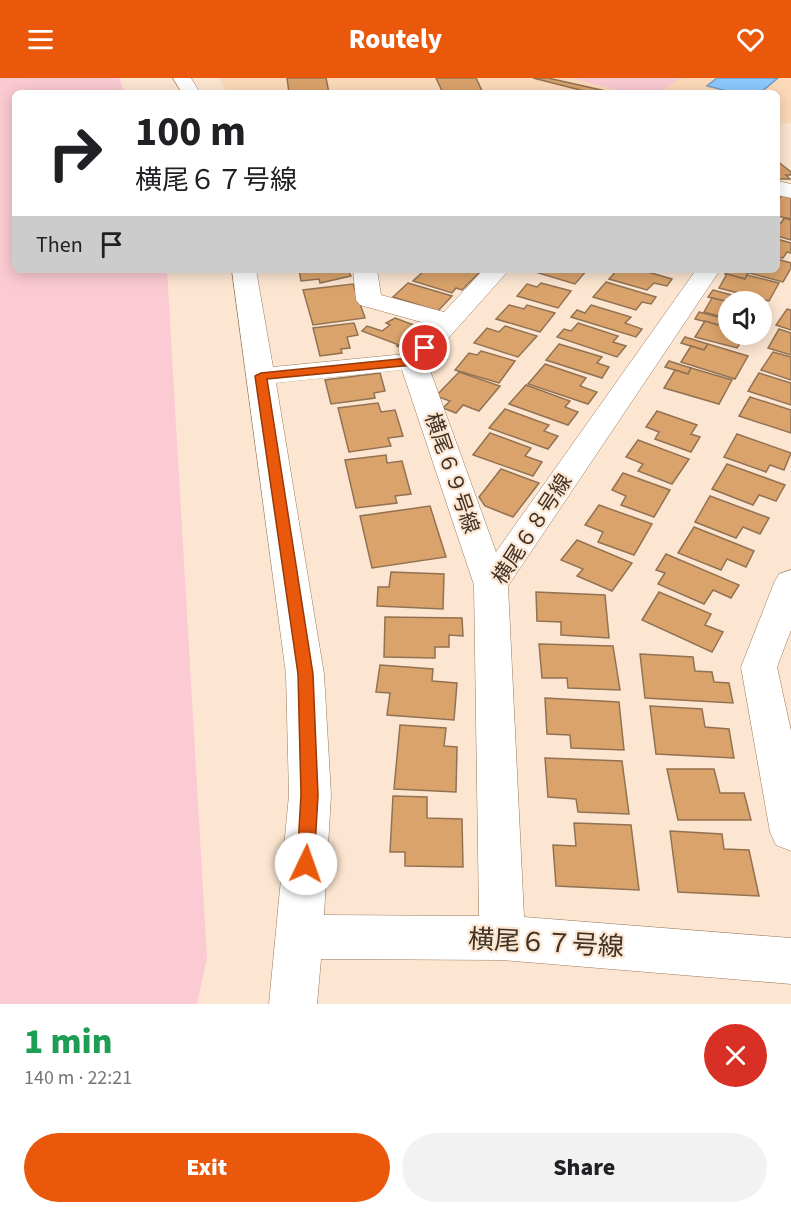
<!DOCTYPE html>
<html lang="en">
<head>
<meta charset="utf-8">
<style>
  :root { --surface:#fff; --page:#f2f2f2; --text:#202124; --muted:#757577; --accent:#ea580c }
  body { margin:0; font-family:"Source Sans 3","Noto Sans JP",sans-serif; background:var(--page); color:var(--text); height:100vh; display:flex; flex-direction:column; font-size:22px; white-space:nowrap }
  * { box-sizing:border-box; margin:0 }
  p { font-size:20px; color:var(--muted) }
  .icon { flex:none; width:33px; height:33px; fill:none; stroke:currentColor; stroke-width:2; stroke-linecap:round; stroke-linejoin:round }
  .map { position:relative; height:926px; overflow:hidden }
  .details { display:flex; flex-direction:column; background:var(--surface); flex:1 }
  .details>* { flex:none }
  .guide { position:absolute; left:12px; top:12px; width:768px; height:183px; border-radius:9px; box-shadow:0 3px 15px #0003; background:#fff; color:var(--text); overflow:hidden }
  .buttons { position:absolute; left:718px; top:213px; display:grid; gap:12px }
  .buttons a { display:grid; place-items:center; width:54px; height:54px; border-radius:50%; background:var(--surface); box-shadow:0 3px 15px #0003; font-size:30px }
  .pin { position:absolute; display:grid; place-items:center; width:51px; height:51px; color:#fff; margin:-26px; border:3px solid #fff; border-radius:50%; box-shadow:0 2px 6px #0007 }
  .me { position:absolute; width:66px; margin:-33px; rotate:3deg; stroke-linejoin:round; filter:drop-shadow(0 0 4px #0008) }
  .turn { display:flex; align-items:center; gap:21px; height:126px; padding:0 24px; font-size:27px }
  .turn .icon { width:78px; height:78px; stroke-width:2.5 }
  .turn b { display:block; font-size:42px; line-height:51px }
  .then { display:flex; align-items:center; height:57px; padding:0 24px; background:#0003; gap:12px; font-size:22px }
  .round { display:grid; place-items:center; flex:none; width:63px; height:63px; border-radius:32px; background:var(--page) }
  .headline { display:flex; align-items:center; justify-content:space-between; height:102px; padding:0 24px }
  h1 { font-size:36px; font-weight:800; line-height:45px; color:#1e9e55 }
  .button { display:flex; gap:12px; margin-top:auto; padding:12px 24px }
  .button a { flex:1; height:69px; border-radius:36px; background:var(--accent); color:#fff; font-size:24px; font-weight:800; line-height:69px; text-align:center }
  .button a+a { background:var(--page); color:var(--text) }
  header { display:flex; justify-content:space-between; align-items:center; height:78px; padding:0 24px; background:var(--accent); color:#fff; font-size:27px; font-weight:800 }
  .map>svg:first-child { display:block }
  .built { fill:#fcdab9 }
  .green { fill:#fbcad3 }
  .water { fill:#8dc9fe; stroke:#769cbd; stroke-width:1.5 }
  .building { fill:#daa36c; stroke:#927252; stroke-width:1.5 }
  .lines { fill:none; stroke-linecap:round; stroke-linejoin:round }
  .minor-casing { stroke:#9a7959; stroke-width:1 }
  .minor { fill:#fff; fill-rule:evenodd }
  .route { fill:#ea580c; stroke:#983908; stroke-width:1.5 }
  .labels { text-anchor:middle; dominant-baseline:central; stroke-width:4.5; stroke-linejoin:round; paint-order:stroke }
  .street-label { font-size:21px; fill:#403225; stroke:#fce6d1 }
  .near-street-label { font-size:26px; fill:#403225; stroke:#fce6d1 }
</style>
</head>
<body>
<header><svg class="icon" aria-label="menu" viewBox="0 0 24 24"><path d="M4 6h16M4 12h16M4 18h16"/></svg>Routely<svg class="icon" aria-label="heart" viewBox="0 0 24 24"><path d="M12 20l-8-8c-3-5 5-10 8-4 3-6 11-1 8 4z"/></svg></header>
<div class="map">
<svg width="791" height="926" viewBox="0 0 791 926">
  <rect width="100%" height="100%" fill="#fce6d1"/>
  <polygon class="built" points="219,0 791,0 791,45 777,46 777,15 227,15"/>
  <g class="green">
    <polygon points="0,0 119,0 125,15 15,15 15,192 167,192 207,880 197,926 0,926"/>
    <polygon points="573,0 680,0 660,15 627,15"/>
  </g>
  <polygon class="water" points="717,0 778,0 760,15 735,15 707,8"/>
  <g class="building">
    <polygon points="287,0 326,0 329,15 289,15"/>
    <polygon points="436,0 476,0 483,15 443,15"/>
    <polygon points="533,0 548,0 601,12 592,15"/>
    <polygon points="777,83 791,94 791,97 786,97 790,101 777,101"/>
    <polygon points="782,116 791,119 791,141 777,138 777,125"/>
    <polygon points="784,140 791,142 791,162 777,158 777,144 781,145"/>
    <polygon points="777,161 791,165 791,175 787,174 783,180 777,179"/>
    <polygon points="777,181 791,185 791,190 783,204 738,192 777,192"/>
    <polygon points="299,192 348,192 351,198 320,205 319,201 301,203"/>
    <polygon points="425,192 482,192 462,212 456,210 452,215 413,203"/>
    <polygon points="537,192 587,192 575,206 535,194"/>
    <polygon points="617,192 641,192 672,201 667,208 654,205 647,212 609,201"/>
    <polygon points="727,192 735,192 748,195 745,201 725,196"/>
    <polygon points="727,196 745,201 747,197 779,205 769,223 719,210"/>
    <polygon points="606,204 656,219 651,226 642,224 636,232 593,219"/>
    <polygon points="408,205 452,218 438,233 393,219"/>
    <polygon points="541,205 571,213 558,230 517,218 527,206 537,209"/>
    <polygon points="353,206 365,240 313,247 303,212"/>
    <polygon points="713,212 735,218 729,224 708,219"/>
    <polygon points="712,220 729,224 729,241 704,234"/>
    <polygon points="509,227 524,231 527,227 555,235 540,254 496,241"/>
    <polygon points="591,227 631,239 625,245 642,251 636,259 571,239 577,232 585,235"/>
    <polygon points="787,231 791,232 791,252 776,247"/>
    <polygon points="699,234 722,240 718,247 695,241"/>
    <polygon points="395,240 419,249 413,254 421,257 419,260 414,258 401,270 397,268 399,267 362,253 367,248 382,253 390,247 386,245"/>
    <polygon points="722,240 729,242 729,256 755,256 752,263 743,261 737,270 695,259 705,243 718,247"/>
    <polygon points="354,245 358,257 347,259 350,270 341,271 342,275 320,278 313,250"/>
    <polygon points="578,245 618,258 613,264 626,268 617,279 557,259 564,251 571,253"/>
    <polygon points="505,248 537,258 518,279 474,265 487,250 499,254"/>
    <polygon points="779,251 791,255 791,277 768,270"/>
    <polygon points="685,259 708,266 704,272 681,265"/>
    <polygon points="559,266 602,279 597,285 609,289 602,300 546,282"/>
    <polygon points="708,266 748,278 735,301 681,284 691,268 704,272"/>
    <polygon points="481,273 515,283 499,305 455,292 469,275 477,277"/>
    <polygon points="773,274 791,279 791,302 761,292"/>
    <polygon points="669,283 691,290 688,296 665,289"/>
    <polygon points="545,286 586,300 580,308 597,314 588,326 528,306"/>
    <polygon points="691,290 732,302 719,326 664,310 675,292 688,296"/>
    <polygon points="459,294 500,308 479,333 463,327 456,335 443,330 450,323 436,318"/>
    <polygon points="380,295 385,313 374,315 375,320 331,326 325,302"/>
    <polygon points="759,295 791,305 791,327 748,313"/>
    <polygon points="526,307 570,323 565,329 578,334 568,347 509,326"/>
    <polygon points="750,319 791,332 791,355 739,338"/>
    <polygon points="378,325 381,334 395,332 403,358 388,360 391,368 349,374 338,330"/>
    <polygon points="505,331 549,347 544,353 558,358 548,371 489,350"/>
    <polygon points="657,333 697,347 691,356 700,359 691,374 655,361 659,354 646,349"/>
    <polygon points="490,355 531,370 525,378 542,384 533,398 473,377"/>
    <polygon points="737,356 791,375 784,392 770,387 766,394 724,379"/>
    <polygon points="638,362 689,381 672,406 638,393 643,386 626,379"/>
    <polygon points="386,377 387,385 402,383 411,416 395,418 397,425 356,430 345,382"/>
    <polygon points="727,386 785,407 776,423 759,417 753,427 712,411"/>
    <polygon points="501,391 539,405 513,439 485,428 479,419"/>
    <polygon points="623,395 670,412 654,439 621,427 626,418 612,412"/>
    <polygon points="710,418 769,440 760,456 743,449 736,460 695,444"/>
    <polygon points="599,427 652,446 634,477 598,464 603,454 585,447"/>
    <polygon points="430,428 446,479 372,490 360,438"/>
    <polygon points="694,449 754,473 746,489 727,481 721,492 678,475"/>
    <polygon points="577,462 632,485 612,513 577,498 583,491 561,482"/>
    <polygon points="666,476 739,507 731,520 713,512 704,526 658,506 665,495 656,492"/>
    <polygon points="391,494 444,496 443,531 377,528 378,509 389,509"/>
    <polygon points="536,514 605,517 609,560 561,557 561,544 537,543"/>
    <polygon points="659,514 711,536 705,547 723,554 712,574 642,542"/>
    <polygon points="385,539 462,540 463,558 449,557 449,569 435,569 435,580 384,579"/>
    <polygon points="539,566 613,568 620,612 568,610 567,600 542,600"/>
    <polygon points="640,576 693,579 695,593 712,594 714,604 729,605 733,625 645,620"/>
    <polygon points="380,587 433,591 432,603 457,605 454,642 387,637 390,615 376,614"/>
    <polygon points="545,620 619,624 624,672 571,670 570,657 547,656"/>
    <polygon points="650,628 702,631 705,649 729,651 734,680 656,676"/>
    <polygon points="400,647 446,650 444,668 457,669 456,714 394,711"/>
    <polygon points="545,680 622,683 629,736 578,734 576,721 548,719"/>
    <polygon points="667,691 714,691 720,715 744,715 751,742 678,742"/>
    <polygon points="393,718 427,719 427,740 462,741 463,789 405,788 405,774 390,774"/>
    <polygon points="574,745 631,747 639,812 556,808 553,767 576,768"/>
    <polygon points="670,753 722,756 724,771 749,772 759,818 678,814"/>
  </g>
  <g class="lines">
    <g class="minor-casing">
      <g id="minor">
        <polygon points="173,0 191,0 200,15 182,15"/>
        <polygon points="777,103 791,106 791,120 777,117"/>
        <path d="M232 192H256L273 289 405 276 432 247 360 227 356 222 353 192H377L381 217 444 234 483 192H509L427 284 496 474 696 192H720L508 508 524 839 791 860V906L502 882 321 881 317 926H269L289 717 286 596ZM402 292 474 507 479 838 324 837 331 717 324 596 276 305Z"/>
        <polygon points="791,492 791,552 777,589 791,653 791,773 776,767 770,754 741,589 774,505 779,496"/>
      </g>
    </g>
    <use href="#minor" class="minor"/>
  </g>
  <polygon class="route" points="425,266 430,270 417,286 413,287 267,301 313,596 318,717 314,786 312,791 306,794 299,791 297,786 301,717 298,596 255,298 261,295 409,280 421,267"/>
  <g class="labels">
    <g class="street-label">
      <text transform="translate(452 395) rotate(71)">横尾６９号線</text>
      <text transform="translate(532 451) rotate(-57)">横尾６８号線</text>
    </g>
    <g class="near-street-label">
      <text transform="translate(546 865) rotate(3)">横尾６７号線</text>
    </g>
  </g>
</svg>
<div class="buttons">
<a><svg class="icon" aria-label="sound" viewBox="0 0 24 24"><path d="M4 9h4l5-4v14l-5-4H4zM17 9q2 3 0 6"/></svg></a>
</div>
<div class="pin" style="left:425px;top:270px;background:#d93025"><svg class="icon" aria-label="arrive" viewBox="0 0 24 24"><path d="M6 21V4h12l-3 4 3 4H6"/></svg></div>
<svg class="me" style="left:306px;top:786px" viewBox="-20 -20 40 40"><circle r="19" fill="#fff"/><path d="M0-13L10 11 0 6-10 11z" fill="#ea580c"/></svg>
<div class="guide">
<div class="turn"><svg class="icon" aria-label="right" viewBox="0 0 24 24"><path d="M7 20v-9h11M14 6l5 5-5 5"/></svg><div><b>100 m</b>横尾６７号線</div></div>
<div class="then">Then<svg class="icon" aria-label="arrive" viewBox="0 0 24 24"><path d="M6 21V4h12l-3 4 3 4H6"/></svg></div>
</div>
</div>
<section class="details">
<div class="headline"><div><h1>1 min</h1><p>140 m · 22:21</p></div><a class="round" style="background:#d93025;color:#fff"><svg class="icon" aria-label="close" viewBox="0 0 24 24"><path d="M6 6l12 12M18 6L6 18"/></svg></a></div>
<div class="button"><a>Exit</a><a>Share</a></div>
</section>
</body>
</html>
